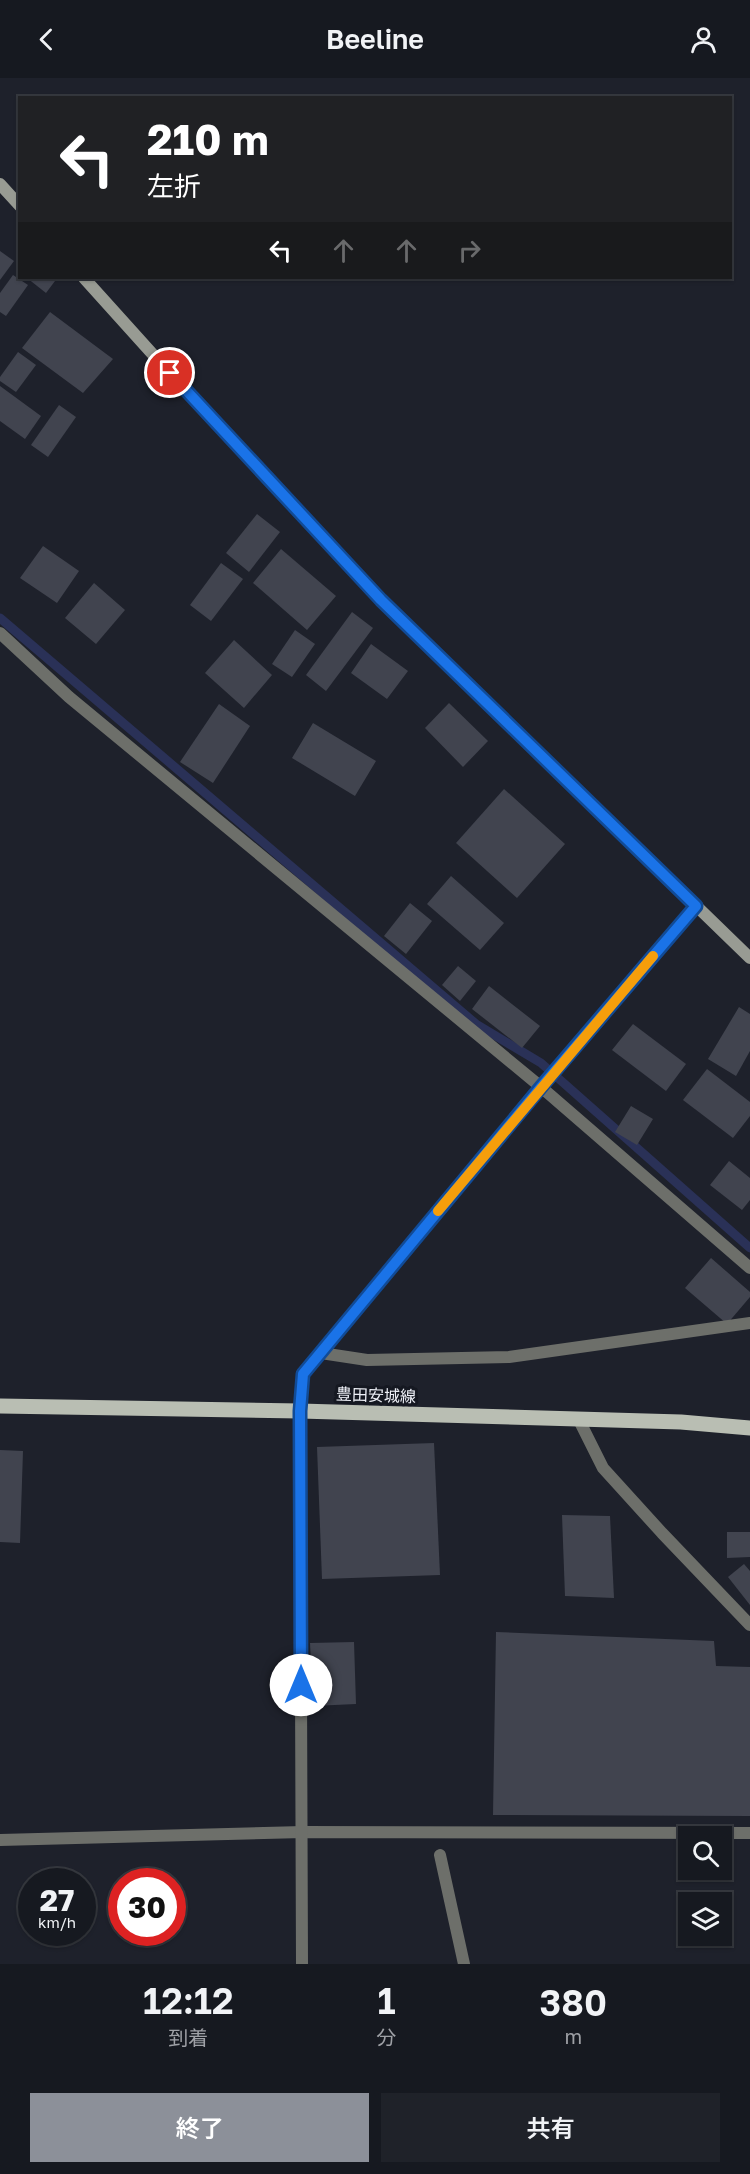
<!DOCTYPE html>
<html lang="ja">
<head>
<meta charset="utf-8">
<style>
  :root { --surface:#161920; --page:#1f2229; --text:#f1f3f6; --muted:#9ea0a5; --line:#35383e; --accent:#8c9099 }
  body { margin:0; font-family:"Golos Text","Noto Sans JP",sans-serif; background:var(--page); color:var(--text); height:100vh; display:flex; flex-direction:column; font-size:22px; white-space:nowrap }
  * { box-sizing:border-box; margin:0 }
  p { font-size:20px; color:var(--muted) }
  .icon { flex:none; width:33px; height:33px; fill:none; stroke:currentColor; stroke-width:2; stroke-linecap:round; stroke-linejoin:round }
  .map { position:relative; height:1886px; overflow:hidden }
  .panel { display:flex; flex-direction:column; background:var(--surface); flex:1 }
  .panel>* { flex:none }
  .guide { position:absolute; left:18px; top:18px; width:714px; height:183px; border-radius:0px; box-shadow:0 2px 4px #0004,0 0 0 2px var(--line); background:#202124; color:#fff; overflow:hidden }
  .fabs { position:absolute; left:678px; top:1748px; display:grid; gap:12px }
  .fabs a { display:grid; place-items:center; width:54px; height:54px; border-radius:0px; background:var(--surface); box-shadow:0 2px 4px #0004,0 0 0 2px var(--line); font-size:30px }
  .speed { position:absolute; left:18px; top:1790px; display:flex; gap:12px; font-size:30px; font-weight:700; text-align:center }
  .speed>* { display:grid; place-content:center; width:78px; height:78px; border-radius:50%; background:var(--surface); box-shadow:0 2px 4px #0004,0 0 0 2px var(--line); line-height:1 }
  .speed small { font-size:15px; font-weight:400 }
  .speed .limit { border:9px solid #d22; background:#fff; color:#111 }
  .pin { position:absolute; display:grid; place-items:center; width:51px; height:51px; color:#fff; margin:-26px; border:3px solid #fff; border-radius:50%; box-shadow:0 2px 6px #0007 }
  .me { position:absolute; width:66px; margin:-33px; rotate:0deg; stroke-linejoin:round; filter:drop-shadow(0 0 4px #0008) }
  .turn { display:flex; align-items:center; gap:21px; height:126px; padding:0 30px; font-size:27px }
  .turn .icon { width:78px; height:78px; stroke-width:2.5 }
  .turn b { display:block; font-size:42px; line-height:51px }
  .lanes { display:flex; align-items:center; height:57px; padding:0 30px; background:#0003; justify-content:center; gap:30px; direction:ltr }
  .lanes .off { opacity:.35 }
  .eta { display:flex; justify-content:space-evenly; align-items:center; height:102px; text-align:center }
  .eta b { font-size:36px; font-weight:600; line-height:42px }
  .primary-button { display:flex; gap:12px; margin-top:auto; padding:12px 30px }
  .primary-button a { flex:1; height:69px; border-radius:0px; background:var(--accent); color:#fff; font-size:24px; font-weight:600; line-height:69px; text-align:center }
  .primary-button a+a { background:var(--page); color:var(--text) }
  header { display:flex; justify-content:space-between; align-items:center; height:78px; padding:0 30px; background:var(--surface); font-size:27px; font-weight:600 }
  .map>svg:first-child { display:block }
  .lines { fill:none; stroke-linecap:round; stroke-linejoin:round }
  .stream { stroke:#2a3157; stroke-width:9 }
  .building { fill:#41444f }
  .street { stroke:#6d6f6a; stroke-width:12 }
  .secondary { stroke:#989b93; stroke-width:12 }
  .primary { stroke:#b9beb3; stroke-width:15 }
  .route-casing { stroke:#114b97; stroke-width:15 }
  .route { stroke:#1a73e8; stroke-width:10 }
  .slow { stroke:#f59e0b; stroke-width:10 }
  .labels { text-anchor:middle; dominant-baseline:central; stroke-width:6; stroke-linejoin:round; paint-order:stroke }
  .street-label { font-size:16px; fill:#eef0f7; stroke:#151821 }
</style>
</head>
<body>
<header><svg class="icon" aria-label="back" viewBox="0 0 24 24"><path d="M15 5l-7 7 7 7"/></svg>Beeline<svg class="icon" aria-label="person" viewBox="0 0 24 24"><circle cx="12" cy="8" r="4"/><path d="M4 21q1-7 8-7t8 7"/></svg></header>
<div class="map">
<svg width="750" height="1886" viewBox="0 0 750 1886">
  <rect width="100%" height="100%" fill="#1e212b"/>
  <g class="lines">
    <polyline class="stream" points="0,540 476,946 541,985 750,1170"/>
  </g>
  <g class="building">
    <polygon points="0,173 14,183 0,202"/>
    <polygon points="13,197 28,207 6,238 0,234 0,215"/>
    <polygon points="27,200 51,200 55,203 46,215"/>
    <polygon points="50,234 113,281 83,315 22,270"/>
    <polygon points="18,274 36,287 16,314 0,303 0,299"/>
    <polygon points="0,308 41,338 25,361 0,343"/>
    <polygon points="59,327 76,339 48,379 31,367"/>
    <polygon points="257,436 280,454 249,494 226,475"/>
    <polygon points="43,468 79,493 57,525 20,500"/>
    <polygon points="281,471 336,518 307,552 253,505"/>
    <polygon points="221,485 243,501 211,543 190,527"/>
    <polygon points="94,505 125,532 96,566 65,540"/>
    <polygon points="352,534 373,550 326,613 306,597"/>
    <polygon points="295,552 315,566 292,599 272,586"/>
    <polygon points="234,562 272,597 244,630 205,595"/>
    <polygon points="371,566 408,593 387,621 351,595"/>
    <polygon points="449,625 488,663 463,689 425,650"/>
    <polygon points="219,626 250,648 213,705 180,684"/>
    <polygon points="313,645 376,683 355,718 292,680"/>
    <polygon points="504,711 565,766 517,820 456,765"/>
    <polygon points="451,798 504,845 480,872 427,826"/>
    <polygon points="410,825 432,843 406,876 384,858"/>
    <polygon points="458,888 476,903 460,923 442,907"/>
    <polygon points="489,908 540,948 522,970 472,931"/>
    <polygon points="739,929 750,936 750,973 736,998 708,981"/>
    <polygon points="633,946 686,986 666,1013 612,972"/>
    <polygon points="707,991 750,1024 750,1038 733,1060 683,1022"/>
    <polygon points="631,1028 653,1041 637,1067 615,1054"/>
    <polygon points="729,1083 750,1100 750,1122 742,1132 710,1107"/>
    <polygon points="711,1180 750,1214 750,1219 727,1246 685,1210"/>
    <polygon points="434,1365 440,1497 322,1501 317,1369"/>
    <polygon points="0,1372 23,1373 20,1465 0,1464"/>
    <polygon points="562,1437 610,1438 614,1520 565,1518"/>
    <polygon points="727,1454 750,1454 750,1479 727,1480"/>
    <polygon points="744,1486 750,1493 750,1527 728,1499"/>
    <polygon points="496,1554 714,1563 716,1588 750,1589 750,1738 493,1737"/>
    <polygon points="354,1564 356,1626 313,1628 310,1565"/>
  </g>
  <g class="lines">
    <g class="street">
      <polyline points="0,555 69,619 541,1009 750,1190"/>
      <polyline points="321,1275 367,1282 509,1279 750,1245"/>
      <polyline points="579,1342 603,1390 662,1455 750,1547"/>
      <polyline points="0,1762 303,1754 750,1755"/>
      <polyline points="440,1777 464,1886"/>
      <polyline points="302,1886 300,1333 303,1296 541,1009 696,827"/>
    </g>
    <g class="secondary">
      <polyline points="0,106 20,128"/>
      <polyline points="84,200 184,311 381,522 750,880"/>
    </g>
    <polyline class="primary" points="0,1328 300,1333 681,1344 750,1350"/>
  </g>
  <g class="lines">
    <g class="route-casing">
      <polyline id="route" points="170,295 381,522 696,828 541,1009 303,1296 300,1333 301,1607"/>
    </g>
    <use href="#route" class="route"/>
    <polyline class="slow" points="438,1133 653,878"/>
  </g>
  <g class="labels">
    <g class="street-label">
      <text transform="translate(376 1317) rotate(2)">豊田安城線</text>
    </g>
  </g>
</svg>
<div class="fabs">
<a><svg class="icon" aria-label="search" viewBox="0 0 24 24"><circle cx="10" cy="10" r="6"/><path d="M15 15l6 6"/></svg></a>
<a><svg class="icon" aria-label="layers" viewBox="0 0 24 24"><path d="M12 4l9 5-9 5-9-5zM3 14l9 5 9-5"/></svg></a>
</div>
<div class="speed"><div>27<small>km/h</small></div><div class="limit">30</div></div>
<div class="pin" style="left:170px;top:295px;background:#d93025"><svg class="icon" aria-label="arrive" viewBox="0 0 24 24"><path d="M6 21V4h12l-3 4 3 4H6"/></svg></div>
<svg class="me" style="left:301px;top:1607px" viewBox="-20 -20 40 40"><circle r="19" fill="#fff"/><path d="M0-13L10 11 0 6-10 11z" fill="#1a73e8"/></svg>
<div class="guide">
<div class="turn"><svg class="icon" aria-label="left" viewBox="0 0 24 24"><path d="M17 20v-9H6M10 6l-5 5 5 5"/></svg><div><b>210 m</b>左折</div></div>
<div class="lanes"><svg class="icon" aria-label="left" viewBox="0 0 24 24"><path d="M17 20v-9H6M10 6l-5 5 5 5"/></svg><svg class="icon off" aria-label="ahead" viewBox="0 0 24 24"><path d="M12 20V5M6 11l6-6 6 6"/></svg><svg class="icon off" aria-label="ahead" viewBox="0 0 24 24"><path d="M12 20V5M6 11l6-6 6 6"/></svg><svg class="icon off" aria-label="right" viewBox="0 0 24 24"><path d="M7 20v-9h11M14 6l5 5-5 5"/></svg></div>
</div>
</div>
<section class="panel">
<div class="eta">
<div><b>12:12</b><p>到着</p></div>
<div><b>1</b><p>分</p></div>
<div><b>380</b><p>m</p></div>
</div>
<div class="primary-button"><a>終了</a><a>共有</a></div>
</section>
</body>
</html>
